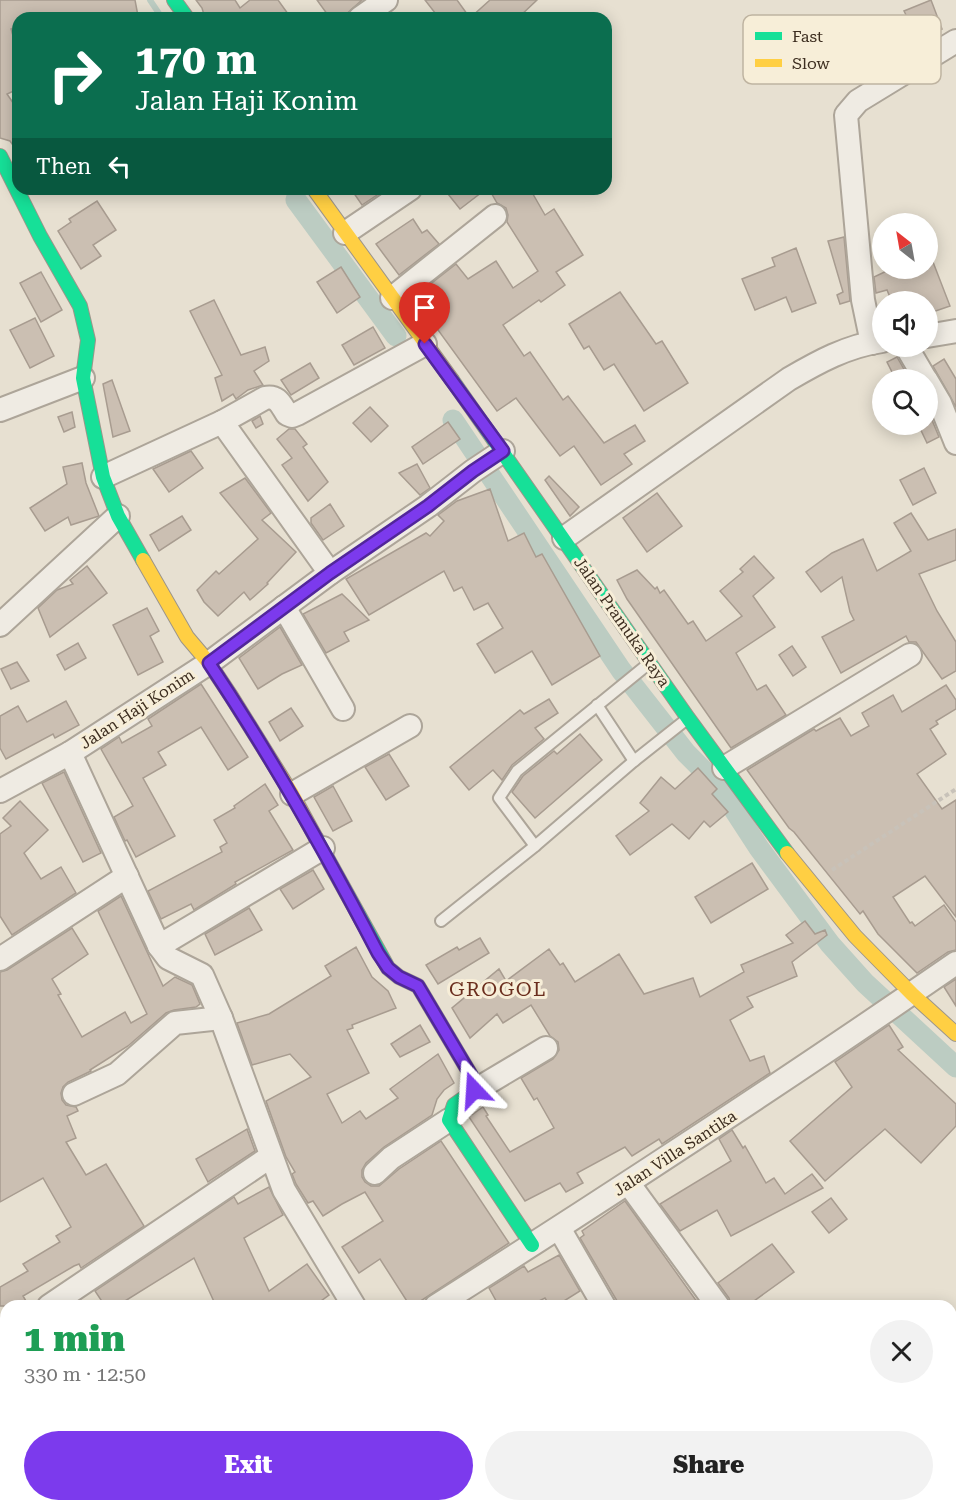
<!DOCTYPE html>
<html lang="en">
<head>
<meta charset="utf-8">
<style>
  :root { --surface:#fff; --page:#f2f2f2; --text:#222; --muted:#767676; --accent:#7c3aed }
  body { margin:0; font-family:"Roboto Serif",serif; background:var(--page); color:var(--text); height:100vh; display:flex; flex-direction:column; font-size:22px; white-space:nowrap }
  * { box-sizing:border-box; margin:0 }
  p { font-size:20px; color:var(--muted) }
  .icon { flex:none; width:33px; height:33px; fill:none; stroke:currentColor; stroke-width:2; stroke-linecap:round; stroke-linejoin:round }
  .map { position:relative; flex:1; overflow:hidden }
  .drawer { position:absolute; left:0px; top:1300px; width:957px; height:212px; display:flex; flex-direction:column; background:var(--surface); border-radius:18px 18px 0 0; box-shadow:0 3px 15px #0003 }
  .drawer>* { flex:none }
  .top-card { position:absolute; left:12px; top:12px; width:600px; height:183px; border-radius:18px; box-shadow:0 3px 15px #0003; background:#0b6e4f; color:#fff; overflow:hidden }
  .needle { width:39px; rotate:329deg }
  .buttons { position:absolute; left:872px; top:213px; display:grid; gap:12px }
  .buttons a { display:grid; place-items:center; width:66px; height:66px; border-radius:50%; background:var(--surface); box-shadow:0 3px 15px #0003; font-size:30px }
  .pin { position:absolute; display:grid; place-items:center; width:51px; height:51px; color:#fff; margin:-62px -26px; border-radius:50% 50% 50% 0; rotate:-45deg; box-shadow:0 0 6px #0007 }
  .pin .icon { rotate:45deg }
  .me { position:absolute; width:66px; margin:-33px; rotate:340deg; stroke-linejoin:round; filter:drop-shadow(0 0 4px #0008) }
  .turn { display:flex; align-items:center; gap:21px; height:126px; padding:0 24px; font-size:27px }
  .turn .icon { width:78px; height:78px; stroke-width:2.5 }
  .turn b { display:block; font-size:42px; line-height:51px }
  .then { display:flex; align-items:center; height:57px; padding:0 24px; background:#0003; gap:12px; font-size:22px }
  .round { display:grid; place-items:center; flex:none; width:63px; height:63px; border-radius:32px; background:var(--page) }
  .head { display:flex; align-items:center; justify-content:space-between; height:102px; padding:0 24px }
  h1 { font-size:36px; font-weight:800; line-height:45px; color:#1e9e55 }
  .primary-button { display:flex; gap:12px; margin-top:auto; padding:12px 24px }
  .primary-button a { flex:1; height:69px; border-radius:36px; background:var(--accent); color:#fff; font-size:24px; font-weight:800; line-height:69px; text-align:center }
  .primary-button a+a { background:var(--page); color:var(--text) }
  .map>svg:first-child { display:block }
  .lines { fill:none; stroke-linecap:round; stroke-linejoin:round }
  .stream { stroke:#bcccc2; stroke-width:6 }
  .canal { stroke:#bcccc2; stroke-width:21 }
  .building { fill:#cbbfb2; stroke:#a89c90; stroke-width:1.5 }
  .lane-casing { stroke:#ada599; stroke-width:14 }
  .street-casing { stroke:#ada599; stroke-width:26 }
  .fast-casing { stroke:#9c958a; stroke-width:16 }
  .slow-casing { stroke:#9c958a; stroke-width:16 }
  .path { stroke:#c8c2b9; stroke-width:4; stroke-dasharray:4.5 3; stroke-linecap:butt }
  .lane { stroke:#efebe3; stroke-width:10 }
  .street { stroke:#efebe3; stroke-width:22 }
  .fast { stroke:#16e098; stroke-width:14 }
  .slow { stroke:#ffcf43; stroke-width:14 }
  .route-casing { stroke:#51269a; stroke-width:15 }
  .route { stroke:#7c3aed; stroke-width:10 }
  .labels { text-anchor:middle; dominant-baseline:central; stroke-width:6; stroke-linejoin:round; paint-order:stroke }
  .street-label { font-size:16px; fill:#3d2e20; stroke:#f7eed8 }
  .quarter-label { font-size:20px; letter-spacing:1.5px; fill:#6b2e1e; stroke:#f7eed8 }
  .key { fill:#f7eed8; stroke:#bfb4a1; stroke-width:1.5 }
  .key-label { font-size:16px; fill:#3d2e20 }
</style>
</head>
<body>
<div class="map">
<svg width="956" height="1511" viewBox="0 0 956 1511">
  <rect width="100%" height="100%" fill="#e7e0d1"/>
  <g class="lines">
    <g class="stream">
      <polyline points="150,0 162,18"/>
      <polyline points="287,189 296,200"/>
    </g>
    <g class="canal">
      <polyline points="296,200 396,336"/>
      <polyline points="453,420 621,670 686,753 718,785 759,848 830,944 865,983 956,1067"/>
    </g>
  </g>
  <g class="building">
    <polygon points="0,0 135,0 138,16 130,18 18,18 18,26 11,29 18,53 18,89 7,94 18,110 18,152 10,141 0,138"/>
    <polygon points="196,0 235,0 240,8 250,0 278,0 291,18 205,18 202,8"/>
    <polygon points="317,0 362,0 342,18 330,18"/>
    <polygon points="425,0 457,0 470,18 439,18"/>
    <polygon points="490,0 537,0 518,18 470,18"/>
    <polygon points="931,0 942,29 906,43 908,55 900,59 854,68 849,35 883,29 881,21 907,17 904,11"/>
    <polygon points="351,189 386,189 362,205"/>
    <polygon points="444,189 486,189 460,209"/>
    <polygon points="489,189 530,189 545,215 554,209 583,255 556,272 565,285 541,302 539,300 503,325 524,356 530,352 563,400 568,396 604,443 635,425 645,441 624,454 632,464 601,485 574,446 560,456 516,398 497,411 414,297 456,264 468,279 496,261 513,288 538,271 507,222 508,215 506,208 497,203"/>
    <polygon points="97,201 116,230 93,245 101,256 81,269 58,231 71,222 69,219"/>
    <polygon points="413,219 422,233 427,230 439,244 399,275 376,244"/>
    <polygon points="844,237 850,301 840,304 837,295 843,292 828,241"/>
    <polygon points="796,248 816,303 792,312 786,297 755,310 742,279 775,266 772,258"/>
    <polygon points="933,262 950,306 927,314 927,302 915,302 912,293 894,302 892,302 887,290 876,293 874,277 893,268 900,268 902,274 917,268 927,268 927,264"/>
    <polygon points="341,267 360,297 337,313 317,282"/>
    <polygon points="41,272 62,310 41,322 20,283"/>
    <polygon points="620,292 656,344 662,341 688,383 644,411 614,364 604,370 589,346 584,349 569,324"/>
    <polygon points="214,300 241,355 265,347 269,361 254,371 263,385 248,390 236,399 233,394 222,401 215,378 222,375 190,311"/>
    <polygon points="35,318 54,356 30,368 10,330"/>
    <polygon points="373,327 385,348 354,365 342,345"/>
    <polygon points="897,357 910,380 896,380 887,362"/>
    <polygon points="944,359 956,379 956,407 933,366"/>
    <polygon points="310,363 319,378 291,395 281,380"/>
    <polygon points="112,380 130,431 113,437 103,384"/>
    <polygon points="370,407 388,426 371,442 353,423"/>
    <polygon points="927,408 939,437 927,443 918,424 927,424"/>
    <polygon points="72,412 75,427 64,432 58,417"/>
    <polygon points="260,416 263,424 256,428 252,421"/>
    <polygon points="448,422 460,439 423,464 412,447"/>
    <polygon points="289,429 295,429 307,444 303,447 328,482 308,501 282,465 292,458 277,439"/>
    <polygon points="191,451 203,468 169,492 153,469"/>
    <polygon points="82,463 86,483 99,516 71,525 68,517 45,531 30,508 67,484 63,467"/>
    <polygon points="417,464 430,488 420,495 399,473"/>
    <polygon points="924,468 936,493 913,505 900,480"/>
    <polygon points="549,476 579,507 570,516 545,480"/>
    <polygon points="245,478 271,513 262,520 296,552 267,583 268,584 250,600 244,592 218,616 204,602 197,590 216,571 219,574 258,539 220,493"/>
    <polygon points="490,489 508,541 524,533 536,557 542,554 600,656 552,685 532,651 495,673 477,644 503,628 488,603 474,610 462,587 454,591 444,571 369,615 346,579 426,533 430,536 444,521 438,515 457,501"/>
    <polygon points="657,493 682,526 647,552 623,518"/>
    <polygon points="330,504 344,526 323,540 311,523 311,518"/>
    <polygon points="911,513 928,540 956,529 956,560 919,574 937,611 956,642 956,671 942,679 916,642 909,642 906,636 841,673 822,637 854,620 850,612 842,577 821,592 806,572 832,553 863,539 877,571 911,551 894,523"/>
    <polygon points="182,516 191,530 159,551 150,535"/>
    <polygon points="754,556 774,578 753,596 775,627 736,653 757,690 766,685 786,715 731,748 627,599 617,580 637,570 655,589 657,587 660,593 664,590 688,624 693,621 706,641 742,616 720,591 743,572 740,569"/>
    <polygon points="87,566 107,593 50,637 38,608 57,590 73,584 70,580"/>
    <polygon points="342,594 369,620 344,632 349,641 326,653 303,614"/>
    <polygon points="147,608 159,631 150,636 163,662 138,675 113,625"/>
    <polygon points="280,627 302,665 282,674 258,689 239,658"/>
    <polygon points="78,643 86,658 65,670 57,655"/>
    <polygon points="792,646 806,667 793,676 779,655"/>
    <polygon points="17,662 29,681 11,689 1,669"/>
    <polygon points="201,684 248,757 228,770 201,727 158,752 166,765 143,778 175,836 136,857 127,840 125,841 114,817 133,806 101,749 119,737 122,743 152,726 148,719"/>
    <polygon points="946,685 956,700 956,709 936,721 938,724 930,729 946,754 917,774 942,809 956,800 956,917 925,876 893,897 910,923 912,922 915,926 944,905 956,922 956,950 948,952 917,973 878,934 863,911 860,914 794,832 789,828 747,770 814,729 816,731 840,718 851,736 869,726 862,713 893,695 902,712"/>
    <polygon points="549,699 558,713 535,728 544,739 512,765 502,780 493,770 469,790 450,767 520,710 524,714"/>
    <polygon points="66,701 79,725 55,738 53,734 6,759 0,748 0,716 18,706 27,722"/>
    <polygon points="291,708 303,726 280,741 269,722"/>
    <polygon points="580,734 602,760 535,818 512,792 523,776 554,751 557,754"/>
    <polygon points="389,754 409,786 386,800 365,767"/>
    <polygon points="698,768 717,789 712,794 728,812 710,827 704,821 689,839 672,824 630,855 616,836 649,811 640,803 661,777 675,789"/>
    <polygon points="64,772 101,853 83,862 42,783"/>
    <polygon points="265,784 278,805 269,811 293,850 235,882 236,884 194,910 191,904 161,919 148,891 222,852 220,847 227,843 214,820 235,808 234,806"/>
    <polygon points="333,786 352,821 333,831 314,797"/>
    <polygon points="20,801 48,830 24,853 41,879 61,867 76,893 12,935 0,916 0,834 11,826 3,818"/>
    <polygon points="752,863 768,889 711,923 695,897"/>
    <polygon points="313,870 324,889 293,909 280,889"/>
    <polygon points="121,896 163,986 175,977 192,985 200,1004 196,1007 174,1010 166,1013 128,1046 90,1070 91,1071 68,1082 63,1087 61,1093 62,1100 66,1105 76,1107 78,1111 67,1116 76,1138 66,1142 86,1175 106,1164 144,1226 81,1268 79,1264 74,1266 23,1296 29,1306 0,1306 0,1287 28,1271 23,1264 60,1242 56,1236 71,1227 43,1178 0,1202 0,972 7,970 72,928 88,954 52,979 61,994 58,995 82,1037 125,1012 131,1023 147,1014 98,911"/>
    <polygon points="249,908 262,930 215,955 205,934"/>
    <polygon points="805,921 815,934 825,930 827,935 792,962 797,976 747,997 753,1007 730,1020 750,1061 764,1056 770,1073 662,1144 659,1139 632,1156 625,1147 577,1173 583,1183 566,1192 560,1183 525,1201 469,1117 483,1107 488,1115 486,1116 510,1152 554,1128 537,1098 534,1100 521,1078 553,1059 559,1050 558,1042 550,1036 531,1005 503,1023 497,1014 470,1038 452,1008 499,969 506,981 549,949 560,965 563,963 575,982 619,954 644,994 693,978 700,997 744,972 741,965 793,943 786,935"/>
    <polygon points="480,938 489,953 438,984 426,965 457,947 459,950"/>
    <polygon points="356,947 372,977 388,991 396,1008 352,1025 353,1028 347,1030 369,1073 327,1094 342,1123 360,1111 366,1119 398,1098 390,1089 438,1054 454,1083 444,1090 437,1099 432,1115 384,1147 366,1163 362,1170 362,1177 365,1182 371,1186 379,1186 399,1169 441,1141 509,1243 413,1306 410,1306 380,1259 359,1273 342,1247 383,1221 365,1192 342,1204 323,1216 313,1201 308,1203 296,1184 292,1174 295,1172 286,1157 266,1101 311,1077 290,1054 252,1065 237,1023 269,1014 331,976 325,966"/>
    <polygon points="956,979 956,1006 944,987"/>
    <polygon points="420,1025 430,1042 400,1057 391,1044"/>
    <polygon points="889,1025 903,1047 898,1050 956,1104 956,1126 921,1163 885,1129 825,1181 790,1141 852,1087 835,1062"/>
    <polygon points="247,1129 255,1151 208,1182 196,1159"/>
    <polygon points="732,1130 743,1148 745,1146 766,1183 774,1178 785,1194 812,1174 823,1188 731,1236 717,1210 680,1231 660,1204 731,1161 719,1139"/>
    <polygon points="269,1187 283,1215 244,1238 269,1291 307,1264 329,1295 314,1306 216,1306 194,1258 117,1306 105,1306 95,1291 234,1197 238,1204"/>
    <polygon points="831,1198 847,1219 829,1233 812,1212"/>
    <polygon points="625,1201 695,1299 702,1306 620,1306 580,1238 584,1235 582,1231"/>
    <polygon points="772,1244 794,1272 747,1306 731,1306 729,1298 718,1283"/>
    <polygon points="559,1255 580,1291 556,1306 550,1306 545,1298 529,1306 499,1306 489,1288 524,1266 528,1272"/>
  </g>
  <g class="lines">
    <g class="lane-casing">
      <g id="lane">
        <polyline points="597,705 634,761"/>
        <polyline points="535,846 499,798 517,771 647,665"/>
        <polyline points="441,921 535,846 634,761 687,719"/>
      </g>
    </g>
    <g class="street-casing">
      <g id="street">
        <polyline points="360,18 386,0"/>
        <polyline points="345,233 410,189"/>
        <polyline points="392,298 495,216"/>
        <polyline points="927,336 956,331"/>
        <polyline points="872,343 863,300 846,115 858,101 956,41"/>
        <polyline points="906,346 926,380"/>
        <polyline points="927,381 940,403 956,443"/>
        <polyline points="0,410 83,378"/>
        <polyline points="222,422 330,573"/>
        <path d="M103 477 222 422 265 398C278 395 281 405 287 414L292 416 297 414 425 344"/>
        <path d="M564 538 789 379C818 362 847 346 882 341"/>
        <polyline points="284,607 343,709"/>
        <polyline points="0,625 118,516"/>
        <polyline points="70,753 159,946 168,958 202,975 221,1018 284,1190 354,1306"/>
        <polyline points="724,768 910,655"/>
        <polyline points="0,791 70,753 209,663 330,573 428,506 473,471 503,451"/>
        <polyline points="292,794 410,726"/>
        <polyline points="159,946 323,848"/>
        <polyline points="0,959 127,876"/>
        <polyline points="474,1091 546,1048"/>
        <polyline points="74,1094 117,1074 175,1023 221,1018"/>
        <polyline points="375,1173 391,1158 449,1120"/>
        <polyline points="629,1184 718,1306"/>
        <polyline points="559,1228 604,1306"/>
        <polyline points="49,1306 270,1157"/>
        <path d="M436 1306C611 1195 785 1081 956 963"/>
        <polyline points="0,1394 6,1403"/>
        <polyline points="0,1440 6,1435"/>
        <polyline points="79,1506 83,1511"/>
        <polyline points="279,1506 281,1511"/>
        <polyline points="504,1506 507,1511"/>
        <polyline points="873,1506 877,1511"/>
        <polyline points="168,1511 174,1506"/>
        <polyline points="701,1511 708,1506"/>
        <polyline points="951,1511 956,1506"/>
      </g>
    </g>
    <g class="fast-casing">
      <g id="fast">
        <polyline points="174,0 187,18"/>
        <polyline points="0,156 40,236 80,306 88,340 83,378 103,477 118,516 143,560"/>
        <polyline points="452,380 688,718 787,853"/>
        <polyline points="316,838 388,968 399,977 418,986 472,1077 474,1091 454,1105 449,1120 532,1245"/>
      </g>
    </g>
    <g class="slow-casing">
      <g id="slow">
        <polyline points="314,189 452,380"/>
        <polyline points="143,560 187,637 209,663 231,696 292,794 316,838"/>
        <polyline points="787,853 855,936 912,994 956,1034"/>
      </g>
    </g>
    <polyline class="path" points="832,870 956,789"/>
    <use href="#lane" class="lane"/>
    <use href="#street" class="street"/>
    <use href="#fast" class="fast"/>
    <use href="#slow" class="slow"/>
  </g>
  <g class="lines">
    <g class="route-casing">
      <path id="route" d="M425 344 503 451 473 471 428 506 330 573 209 663C271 756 326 853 378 953L388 968 399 977 418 986 472 1077 474 1090"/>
    </g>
    <use href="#route" class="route"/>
  </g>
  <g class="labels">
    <g class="street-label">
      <text transform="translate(622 622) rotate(55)">Jalan Pramuka Raya</text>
      <text transform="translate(137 709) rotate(-33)">Jalan Haji Konim</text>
      <text transform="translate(675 1153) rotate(-33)">Jalan Villa Santika</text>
    </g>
    <g class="quarter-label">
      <text x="498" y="989">GROGOL</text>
    </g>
  </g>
  <rect x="743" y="15" width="198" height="69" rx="9" class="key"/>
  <rect x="755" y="32" width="27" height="8" fill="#16e098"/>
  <rect x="755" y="59" width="27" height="8" fill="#ffcf43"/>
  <g class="key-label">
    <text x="792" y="42">Fast</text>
    <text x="792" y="69">Slow</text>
  </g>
</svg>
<div class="buttons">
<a><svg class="needle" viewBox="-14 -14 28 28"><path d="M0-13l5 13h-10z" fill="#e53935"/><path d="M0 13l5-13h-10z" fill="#767676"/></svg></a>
<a><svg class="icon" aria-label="sound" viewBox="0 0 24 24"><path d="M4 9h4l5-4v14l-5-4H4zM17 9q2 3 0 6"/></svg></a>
<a><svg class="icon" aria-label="search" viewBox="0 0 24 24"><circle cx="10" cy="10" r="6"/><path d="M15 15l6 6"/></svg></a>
</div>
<div class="pin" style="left:425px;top:344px;background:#d93025"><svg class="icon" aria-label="arrive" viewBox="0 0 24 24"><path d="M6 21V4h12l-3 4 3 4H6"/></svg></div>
<svg class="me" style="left:474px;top:1090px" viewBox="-20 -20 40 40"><path d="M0-17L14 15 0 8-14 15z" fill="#7c3aed" stroke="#fff" stroke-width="4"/></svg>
<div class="top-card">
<div class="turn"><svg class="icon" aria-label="right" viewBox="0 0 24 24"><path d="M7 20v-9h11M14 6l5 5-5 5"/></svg><div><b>170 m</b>Jalan Haji Konim</div></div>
<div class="then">Then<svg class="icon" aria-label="left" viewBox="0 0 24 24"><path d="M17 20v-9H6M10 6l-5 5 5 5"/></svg></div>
</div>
<section class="drawer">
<div class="head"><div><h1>1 min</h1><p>330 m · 12:50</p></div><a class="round"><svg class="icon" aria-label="close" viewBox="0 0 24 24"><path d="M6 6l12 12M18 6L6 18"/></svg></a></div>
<div class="primary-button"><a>Exit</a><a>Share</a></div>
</section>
</div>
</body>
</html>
